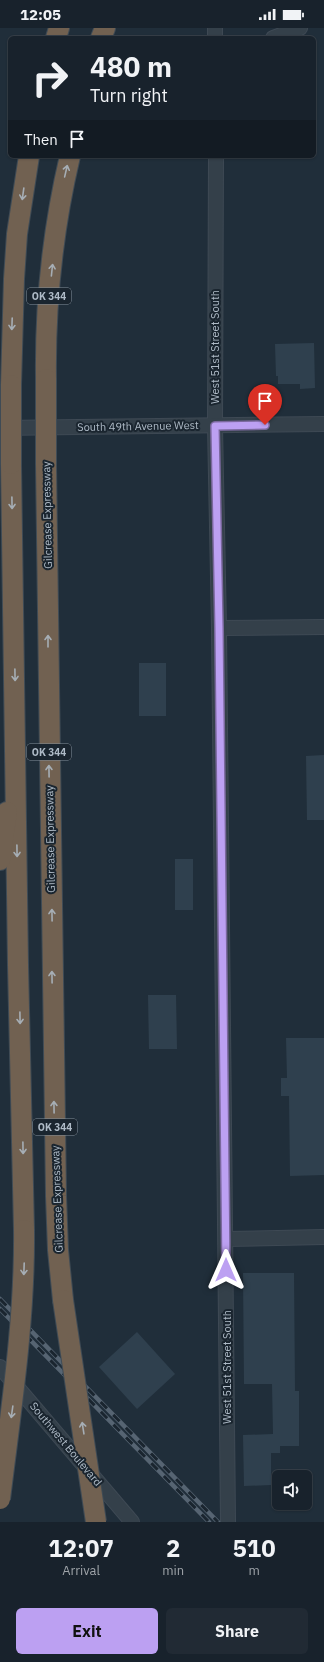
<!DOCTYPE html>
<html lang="en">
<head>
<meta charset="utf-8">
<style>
  :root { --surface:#18222c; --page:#212a34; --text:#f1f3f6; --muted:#9fa4a9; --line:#363f48; --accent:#bca0f2 }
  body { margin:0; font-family:"IBM Plex Sans",sans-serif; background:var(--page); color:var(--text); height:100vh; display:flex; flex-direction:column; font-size:15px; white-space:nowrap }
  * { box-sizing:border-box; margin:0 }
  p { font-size:13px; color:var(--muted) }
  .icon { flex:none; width:22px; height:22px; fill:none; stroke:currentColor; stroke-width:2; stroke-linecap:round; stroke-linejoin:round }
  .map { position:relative; height:1494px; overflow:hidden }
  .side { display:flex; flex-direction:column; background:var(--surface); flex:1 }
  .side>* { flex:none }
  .hud { position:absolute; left:8px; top:8px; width:308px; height:122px; border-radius:6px; box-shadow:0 1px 3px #0004,0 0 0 1px var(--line); background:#18222c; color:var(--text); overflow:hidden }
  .tools { position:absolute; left:272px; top:1442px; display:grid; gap:8px }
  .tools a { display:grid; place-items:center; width:40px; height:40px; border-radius:6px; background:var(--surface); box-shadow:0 1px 3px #0004,0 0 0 1px var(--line); font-size:20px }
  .pin { position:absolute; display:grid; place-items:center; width:34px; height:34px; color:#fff; margin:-41px -17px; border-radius:50% 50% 50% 0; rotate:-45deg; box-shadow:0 0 4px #0007 }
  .pin .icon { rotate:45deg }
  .me { position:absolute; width:44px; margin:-22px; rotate:0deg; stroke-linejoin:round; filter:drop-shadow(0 0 3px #0008) }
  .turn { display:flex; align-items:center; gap:14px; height:84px; padding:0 16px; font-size:18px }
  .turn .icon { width:52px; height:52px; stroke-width:2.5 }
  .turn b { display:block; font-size:28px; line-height:34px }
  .then { display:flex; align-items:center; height:38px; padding:0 16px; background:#0003; gap:8px; font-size:15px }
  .eta { display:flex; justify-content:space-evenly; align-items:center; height:68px; text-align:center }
  .eta b { font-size:24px; font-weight:700; line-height:28px }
  .cta { display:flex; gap:8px; margin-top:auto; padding:8px 16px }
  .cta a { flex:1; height:46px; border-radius:6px; background:var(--accent); color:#111; font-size:16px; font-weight:700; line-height:46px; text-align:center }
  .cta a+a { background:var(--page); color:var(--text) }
  .status { display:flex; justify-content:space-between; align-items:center; height:28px; padding:0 20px; background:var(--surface); direction:ltr }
  .status svg { height:11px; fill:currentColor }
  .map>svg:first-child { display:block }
  .building { fill:#2f404e }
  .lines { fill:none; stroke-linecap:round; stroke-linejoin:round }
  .minor-casing { stroke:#3e4954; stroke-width:16 }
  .highway-casing { stroke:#3f4b55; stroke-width:22 }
  .minor { stroke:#34404a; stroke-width:14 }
  .highway { stroke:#716151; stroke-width:20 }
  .rail-casing { stroke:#566472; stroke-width:4.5 }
  .rail { stroke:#1a252f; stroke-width:3; stroke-dasharray:9; stroke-linecap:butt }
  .highway-bridge-casing { stroke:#3f4b55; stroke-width:22; stroke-linecap:butt }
  .highway-bridge { stroke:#716151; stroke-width:20 }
  .oneway { stroke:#a6aeb5 }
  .route-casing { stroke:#7a689d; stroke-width:10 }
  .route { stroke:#bca0f2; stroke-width:7 }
  .labels { text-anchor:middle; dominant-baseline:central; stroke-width:4; stroke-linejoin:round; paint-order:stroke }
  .shield { fill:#1a252f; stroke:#828e99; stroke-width:1 }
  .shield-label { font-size:10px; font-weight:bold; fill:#afbbc7 }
  .street-label { font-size:11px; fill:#afbbc7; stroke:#1a252f }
</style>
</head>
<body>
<div class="status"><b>12:05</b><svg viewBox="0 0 49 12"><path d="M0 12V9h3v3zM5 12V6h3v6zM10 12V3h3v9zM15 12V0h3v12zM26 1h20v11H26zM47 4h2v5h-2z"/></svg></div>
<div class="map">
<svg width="324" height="1494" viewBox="0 0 324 1494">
  <rect width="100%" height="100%" fill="#202e3a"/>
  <g class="building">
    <polygon points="314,315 315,360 300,361 300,356 278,356 278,348 276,348 275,316"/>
    <rect x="139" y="635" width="27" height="53"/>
    <polygon points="324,727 324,792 307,792 306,728"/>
    <rect x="175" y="831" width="18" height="51"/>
    <polygon points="148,967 176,967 177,1021 149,1021"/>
    <polygon points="286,1010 324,1010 324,1147 290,1148 289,1068 281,1068 281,1050 287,1050"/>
    <polygon points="243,1245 294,1245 295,1363 299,1363 299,1418 280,1418 280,1425 271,1425 271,1457 244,1458 243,1407 273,1406 272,1356 244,1356"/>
    <polygon points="137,1304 175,1346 137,1381 99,1339"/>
  </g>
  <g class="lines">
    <g class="minor-casing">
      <g id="minor">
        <polyline points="215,0 215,10"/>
        <polyline points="273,10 300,0"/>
        <polyline points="216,128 215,398 219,600 228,1494"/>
        <polyline points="0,400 324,396"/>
        <polyline points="219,600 324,599"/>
        <polyline points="226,1211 324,1209"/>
        <polyline points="0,1339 132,1494"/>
      </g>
    </g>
    <g class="highway-casing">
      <g id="highway">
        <polyline points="56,10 59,0"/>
        <polyline points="101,10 105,0"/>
        <path d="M46 351C45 277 53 200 70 128"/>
        <polyline points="11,357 14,251 17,206 29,128"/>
        <polyline points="11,436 18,937 24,1202"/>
        <polyline points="46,436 56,1168 58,1222 63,1272"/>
        <polyline points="0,832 7,784"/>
      </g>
    </g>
    <use href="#minor" class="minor"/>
    <use href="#highway" class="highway"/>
    <g class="rail-casing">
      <g id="rail">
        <polyline points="0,1271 218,1494"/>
        <polyline points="0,1281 209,1494"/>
      </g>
    </g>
    <use href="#rail" class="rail"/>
    <g class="highway-bridge-casing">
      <g id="highway-bridge">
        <polyline points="46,351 46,436"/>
        <polyline points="11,357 11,436"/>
        <polyline points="63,1272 96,1494"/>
        <path d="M0 1471C11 1381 25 1293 24 1202"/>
      </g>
    </g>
    <use href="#highway-bridge" class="highway-bridge"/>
  </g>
  <defs><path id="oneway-shaft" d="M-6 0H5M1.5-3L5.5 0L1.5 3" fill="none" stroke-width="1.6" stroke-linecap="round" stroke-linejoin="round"/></defs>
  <g class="oneway">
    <use href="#oneway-shaft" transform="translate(66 143) rotate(-77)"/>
    <use href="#oneway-shaft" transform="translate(23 166) rotate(98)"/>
    <use href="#oneway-shaft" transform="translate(52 242) rotate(-84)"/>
    <use href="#oneway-shaft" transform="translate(12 296) rotate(92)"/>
    <use href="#oneway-shaft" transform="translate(12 475) rotate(89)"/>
    <use href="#oneway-shaft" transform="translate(48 613) rotate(-90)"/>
    <use href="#oneway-shaft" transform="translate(15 647) rotate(89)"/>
    <use href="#oneway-shaft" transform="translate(49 743) rotate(-91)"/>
    <use href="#oneway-shaft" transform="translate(17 823) rotate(89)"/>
    <use href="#oneway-shaft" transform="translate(52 887) rotate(-91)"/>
    <use href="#oneway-shaft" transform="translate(52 949) rotate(-91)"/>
    <use href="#oneway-shaft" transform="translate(20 990) rotate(89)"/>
    <use href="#oneway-shaft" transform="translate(54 1079) rotate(-91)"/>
    <use href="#oneway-shaft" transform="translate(23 1120) rotate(89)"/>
    <use href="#oneway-shaft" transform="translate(24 1241) rotate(92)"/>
    <use href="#oneway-shaft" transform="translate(12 1384) rotate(98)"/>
    <use href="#oneway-shaft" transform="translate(83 1400) rotate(-99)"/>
  </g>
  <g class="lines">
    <g class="route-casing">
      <polyline id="route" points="226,1242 219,600 215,398 265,397"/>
    </g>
    <use href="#route" class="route"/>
  </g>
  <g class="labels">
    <g class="shield">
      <rect x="27" y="260" width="44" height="16" rx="3"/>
      <rect x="27" y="716" width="44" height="16" rx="3"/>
      <rect x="33" y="1091" width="44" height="16" rx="3"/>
    </g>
    <g class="shield-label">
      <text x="49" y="268">OK 344</text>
      <text x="49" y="724">OK 344</text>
      <text x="55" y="1099">OK 344</text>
    </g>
    <g class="street-label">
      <text transform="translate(215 319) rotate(-90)">West 51st Street South</text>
      <text transform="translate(138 398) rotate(-1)">South 49th Avenue West</text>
      <text transform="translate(47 487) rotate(-91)">Gilcrease Expressway</text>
      <text transform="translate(50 811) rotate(-91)">Gilcrease Expressway</text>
      <text transform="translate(57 1171) rotate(-92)">Gilcrease Expressway</text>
      <text transform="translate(227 1339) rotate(-90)">West 51st Street South</text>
      <text transform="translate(66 1416) rotate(50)">Southwest Boulevard</text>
    </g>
  </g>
</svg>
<div class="tools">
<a><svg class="icon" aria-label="sound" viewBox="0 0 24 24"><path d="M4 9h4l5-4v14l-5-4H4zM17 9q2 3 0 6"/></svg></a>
</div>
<div class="pin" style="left:265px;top:397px;background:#d93025"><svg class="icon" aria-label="arrive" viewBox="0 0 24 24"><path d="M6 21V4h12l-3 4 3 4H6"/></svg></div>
<svg class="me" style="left:226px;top:1242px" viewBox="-20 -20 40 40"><path d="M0-17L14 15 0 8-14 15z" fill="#bca0f2" stroke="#fff" stroke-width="4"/></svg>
<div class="hud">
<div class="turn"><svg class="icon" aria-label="right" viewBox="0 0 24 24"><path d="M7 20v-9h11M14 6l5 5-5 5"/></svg><div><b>480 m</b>Turn right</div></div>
<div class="then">Then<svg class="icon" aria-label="arrive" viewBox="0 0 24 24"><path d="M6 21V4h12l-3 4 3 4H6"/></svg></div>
</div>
</div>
<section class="side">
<div class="eta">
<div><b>12:07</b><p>Arrival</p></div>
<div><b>2</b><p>min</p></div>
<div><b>510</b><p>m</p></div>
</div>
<div class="cta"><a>Exit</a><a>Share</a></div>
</section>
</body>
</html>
